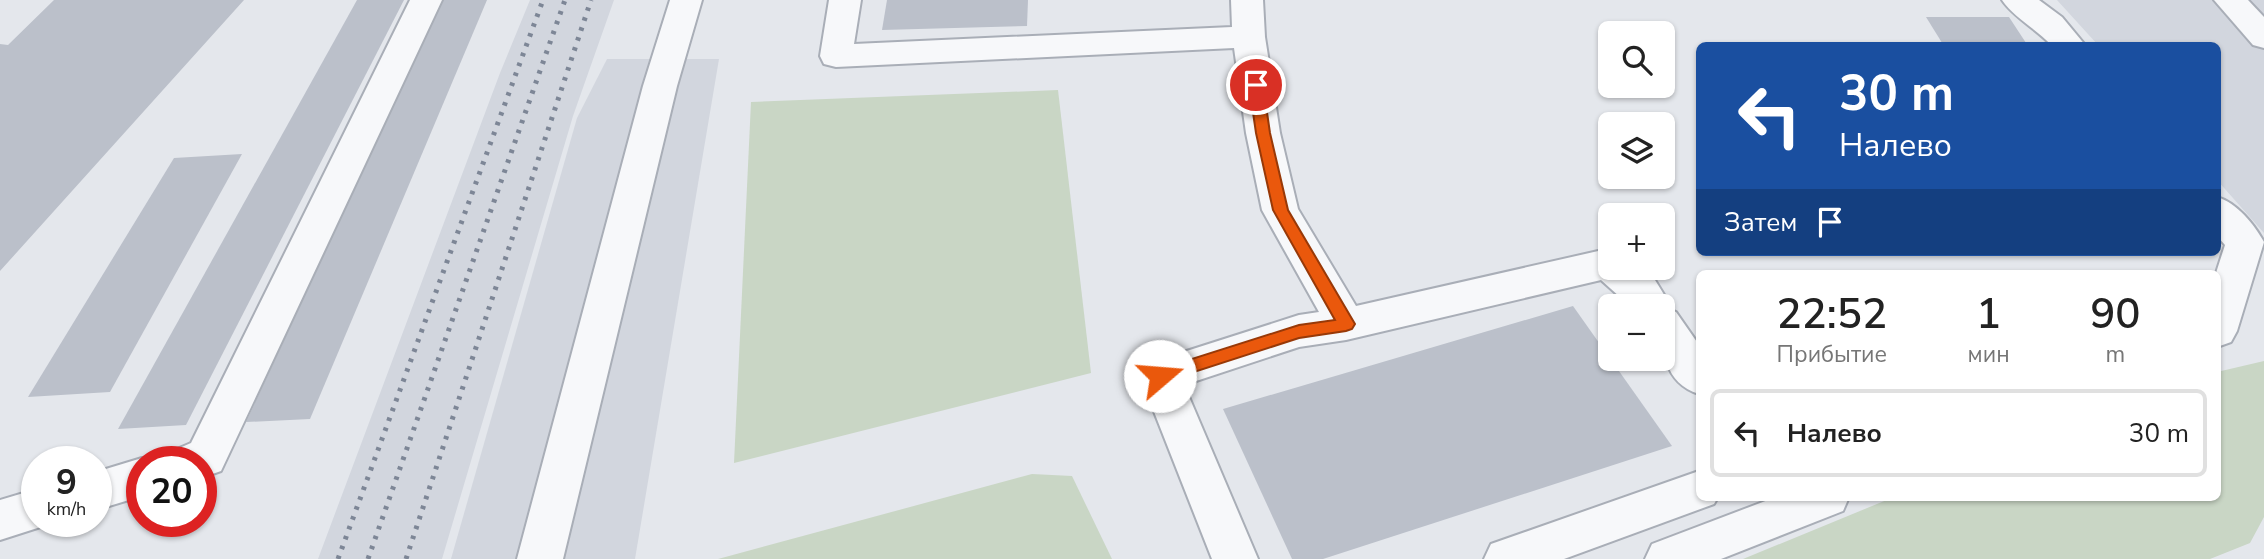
<!DOCTYPE html>
<html lang="ru">
<head>
<meta charset="utf-8">
<style>
  :root { --surface:#fff; --page:#f6f6f6; --text:#222; --muted:#767676; --line:#e0e0e0 }
  body { margin:0; font-family:"Nunito Sans",sans-serif; background:var(--page); color:var(--text); height:100vh; display:flex; flex-direction:column; font-size:26px; white-space:nowrap }
  * { box-sizing:border-box; margin:0 }
  p { font-size:23px; color:var(--muted) }
  .icon { flex:none; width:38px; height:38px; fill:none; stroke:currentColor; stroke-width:2; stroke-linecap:round; stroke-linejoin:round }
  .map { position:relative; flex:1; overflow:hidden }
  .side { position:absolute; left:1696px; top:270px; width:525px; height:231px; display:flex; flex-direction:column; background:var(--surface); border-radius:10px; box-shadow:0 2px 5px #0004 }
  .side>* { flex:none }
  .top-card { position:absolute; left:1696px; top:42px; width:525px; height:214px; border-radius:10px; box-shadow:0 2px 5px #0004; background:#1a4fa0; color:#fff; overflow:hidden }
  .fabs { position:absolute; left:1598px; top:21px; display:grid; gap:14px }
  .fabs a { display:grid; place-items:center; width:77px; height:77px; border-radius:10px; background:var(--surface); box-shadow:0 2px 5px #0004; font-size:35px }
  .speed { position:absolute; left:21px; top:446px; display:flex; gap:14px; font-size:35px; font-weight:700; text-align:center }
  .speed>* { display:grid; place-content:center; width:91px; height:91px; border-radius:50%; background:var(--surface); box-shadow:0 2px 5px #0004; line-height:1 }
  .speed small { font-size:18px; font-weight:400 }
  .speed .limit { border:10px solid #d22; background:#fff; color:#111 }
  .pin { position:absolute; display:grid; place-items:center; width:60px; height:60px; color:#fff; margin:-30px; border:4px solid #fff; border-radius:50%; box-shadow:0 2px 7px #0007 }
  .me { position:absolute; width:77px; margin:-38px; rotate:72deg; stroke-linejoin:round; filter:drop-shadow(0 0 5px #0008) }
  .turn { display:flex; align-items:center; gap:24px; height:147px; padding:0 28px; font-size:32px }
  .turn .icon { width:91px; height:91px; stroke-width:2.5 }
  .turn b { display:block; font-size:49px; line-height:60px }
  .then { display:flex; align-items:center; height:66px; padding:0 28px; background:#0003; gap:14px; font-size:26px }
  .eta { display:flex; justify-content:space-evenly; align-items:center; height:119px; text-align:center }
  .eta b { font-size:42px; font-weight:600; line-height:49px }
  ul { padding:0; list-style:none }
  li { display:flex; align-items:center; gap:21px; height:88px; margin:0 14px 10px; padding:0 14px; border:4px solid var(--line); border-radius:10px }
  li div { flex:1 }
  li b { display:block; font-size:26px }
  li em { font-style:normal }
  .map>svg:first-child { display:block }
  .built { fill:#d2d6de }
  .green { fill:#c9d6c5 }
  .building { fill:#bbc0ca }
  .lines { fill:none; stroke-linecap:round; stroke-linejoin:round }
  .minor-casing { stroke:#a9aeb7; stroke-width:4 }
  .minor { fill:#f7f8fa; fill-rule:evenodd }
  .rail { stroke:#7d8696; stroke-width:5; stroke-dasharray:3.5 7; stroke-linecap:butt }
  .route { fill:#ea580c; stroke:#983908; stroke-width:2 }
</style>
</head>
<body>
<div class="map">
<svg width="2264" height="559" viewBox="0 0 2264 559">
  <rect width="100%" height="100%" fill="#e4e7ec"/>
  <g class="built">
    <polygon points="530,0 614,0 573,116 442,559 318,559 500,73"/>
    <polygon points="2057,0 2264,0 2264,233 2217,180 2217,46 2098,45"/>
    <polygon points="607,59 719,59 635,559 451,559 577,118"/>
  </g>
  <g class="green">
    <polygon points="1058,90 1091,373 734,463 751,102"/>
    <polygon points="2264,361 2264,517 2250,543 2210,559 1743,559 1894,497 2217,497 2217,372"/>
    <polygon points="1032,474 1072,476 1112,559 718,559"/>
  </g>
  <g class="building">
    <polygon points="54,0 244,0 0,271 0,44 8,45"/>
    <polygon points="357,0 404,0 186,425 118,429"/>
    <polygon points="442,0 487,0 310,419 246,422"/>
    <polygon points="887,0 1028,0 1027,26 882,30"/>
    <polygon points="1926,17 2009,17 2028,46 1944,46"/>
    <polygon points="242,154 110,392 28,397 174,158"/>
    <polygon points="1573,306 1672,446 1323,559 1292,559 1223,409"/>
  </g>
  <g class="lines">
    <g class="minor-casing">
      <g id="minor">
        <polygon points="410,0 442,0 221,471 201,478 201,462 170,462 177,449 191,443"/>
        <polygon points="670,0 702,0 677,86 563,559 517,559 643,86"/>
        <path d="M829 0H861L854 44 1232 27 1231 0H1263L1265 37 1280 133 1298 209 1356 306 1607 249 1610 250V268H1639L1655 280 1671 306 1669 309 1676 312 1699 345V394C1659 381 1662 341 1662 306H1630L1601 280 1346 340 1299 347 1184 385 1258 559H1212L1140 376 1146 364 1299 315 1319 312 1262 210 1246 133 1234 48 836 67 824 64 820 56Z"/>
        <path d="M2002 0H2039L2062 17 2086 46H2052C2037 29 2014 18 2002 0Z"/>
        <polygon points="2214,0 2248,0 2264,17 2264,48 2253,45"/>
        <path d="M2217 197C2237 203 2254 224 2264 242L2237 331 2231 342 2217 347 2216 273 2225 245 2217 236Z"/>
        <polygon points="142,458 153,462 142,462 142,496 96,510 96,472"/>
        <polygon points="1699,471 1699,497 1718,497 1714,504 1564,559 1484,559 1491,544"/>
        <polygon points="37,489 37,522 53,523 0,540 0,500"/>
        <polygon points="1776,497 1849,497 1843,511 1721,559 1645,559 1652,544"/>
      </g>
    </g>
    <use href="#minor" class="minor"/>
    <g class="rail">
      <polyline points="338,559 543,0"/>
      <polyline points="368,559 565,0"/>
      <polyline points="406,559 591,0"/>
    </g>
  </g>
  <polygon class="route" points="1256,80 1263,85 1270,133 1288,210 1355,324 1352,329 1346,331 1299,338 1160,383 1154,381 1152,376 1154,371 1299,325 1335,320 1273,210 1256,133 1249,85"/>
</svg>
<div class="fabs">
<a><svg class="icon" aria-label="search" viewBox="0 0 24 24"><circle cx="10" cy="10" r="6"/><path d="M15 15l6 6"/></svg></a>
<a><svg class="icon" aria-label="layers" viewBox="0 0 24 24"><path d="M12 4l9 5-9 5-9-5zM3 14l9 5 9-5"/></svg></a>
<a>+</a>
<a>−</a>
</div>
<div class="speed"><div>9<small>km/h</small></div><div class="limit">20</div></div>
<div class="pin" style="left:1256px;top:85px;background:#d93025"><svg class="icon" aria-label="arrive" viewBox="0 0 24 24"><path d="M6 21V4h12l-3 4 3 4H6"/></svg></div>
<svg class="me" style="left:1160px;top:376px" viewBox="-20 -20 40 40"><circle r="19" fill="#fff"/><path d="M0-13L10 11 0 6-10 11z" fill="#ea580c"/></svg>
<div class="top-card">
<div class="turn"><svg class="icon" aria-label="left" viewBox="0 0 24 24"><path d="M17 20v-9H6M10 6l-5 5 5 5"/></svg><div><b>30 m</b>Налево</div></div>
<div class="then">Затем<svg class="icon" aria-label="arrive" viewBox="0 0 24 24"><path d="M6 21V4h12l-3 4 3 4H6"/></svg></div>
</div>
<section class="side">
<div class="eta">
<div><b>22:52</b><p>Прибытие</p></div>
<div><b>1</b><p>мин</p></div>
<div><b>90</b><p>m</p></div>
</div>
<ul>
<li><svg class="icon" aria-label="left" viewBox="0 0 24 24"><path d="M17 20v-9H6M10 6l-5 5 5 5"/></svg><div><b>Налево</b></div><em>30 m</em></li>
</ul>
</section>
</div>
</body>
</html>
